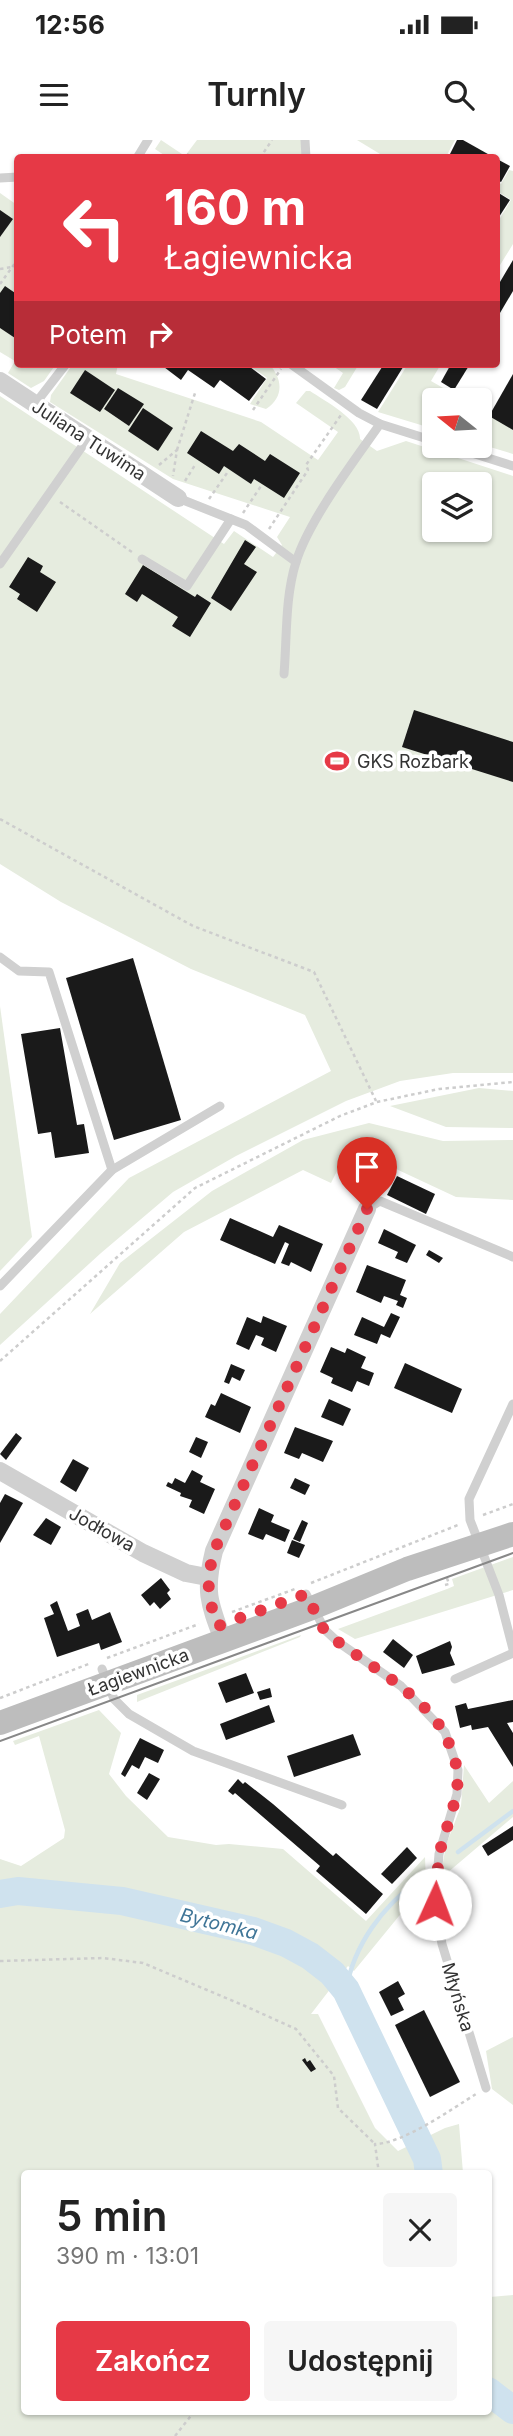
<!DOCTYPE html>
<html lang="pl">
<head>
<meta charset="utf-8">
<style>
  :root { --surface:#fff; --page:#f6f6f6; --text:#222; --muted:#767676; --accent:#e63946 }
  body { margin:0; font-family:Inter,sans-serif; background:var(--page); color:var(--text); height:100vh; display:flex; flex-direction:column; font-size:26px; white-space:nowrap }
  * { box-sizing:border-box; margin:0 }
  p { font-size:23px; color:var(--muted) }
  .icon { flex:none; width:38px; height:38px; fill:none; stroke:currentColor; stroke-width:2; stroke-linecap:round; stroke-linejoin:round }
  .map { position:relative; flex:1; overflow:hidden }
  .drawer { position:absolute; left:21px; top:2030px; width:471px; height:245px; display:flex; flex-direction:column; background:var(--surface); border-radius:7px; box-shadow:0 2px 5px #0004 }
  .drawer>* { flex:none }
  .guide { position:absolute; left:14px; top:14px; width:486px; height:214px; border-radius:7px; box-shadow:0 2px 5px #0004; background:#e63946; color:#fff; overflow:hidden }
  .needle { width:46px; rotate:288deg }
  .fabs { position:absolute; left:422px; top:248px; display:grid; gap:14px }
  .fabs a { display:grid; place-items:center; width:70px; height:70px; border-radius:7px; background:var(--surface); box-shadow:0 2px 5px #0004; font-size:35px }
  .pin { position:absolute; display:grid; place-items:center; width:60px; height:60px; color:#fff; margin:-72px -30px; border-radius:50% 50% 50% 0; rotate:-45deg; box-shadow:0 0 7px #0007 }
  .pin .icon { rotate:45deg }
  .me { position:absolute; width:77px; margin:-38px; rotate:2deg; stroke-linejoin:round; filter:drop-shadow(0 0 5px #0008) }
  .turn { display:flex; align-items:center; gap:24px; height:147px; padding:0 35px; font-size:32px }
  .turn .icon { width:91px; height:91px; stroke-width:2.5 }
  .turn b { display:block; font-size:49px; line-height:60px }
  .then { display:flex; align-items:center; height:66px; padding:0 35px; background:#0003; gap:14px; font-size:26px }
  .round { display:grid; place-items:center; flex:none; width:74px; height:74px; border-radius:7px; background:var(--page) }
  .summary { display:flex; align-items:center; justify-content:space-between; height:119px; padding:0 35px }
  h1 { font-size:42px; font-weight:600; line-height:52px }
  .button { display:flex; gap:14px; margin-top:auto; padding:14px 35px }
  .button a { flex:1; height:80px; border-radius:7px; background:var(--accent); color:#fff; font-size:28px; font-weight:600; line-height:80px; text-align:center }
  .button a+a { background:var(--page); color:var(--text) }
  .status { display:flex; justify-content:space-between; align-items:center; height:49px; padding:0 35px; background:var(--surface); direction:ltr }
  .status svg { height:19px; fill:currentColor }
  header { display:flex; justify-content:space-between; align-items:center; height:91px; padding:0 35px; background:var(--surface); font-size:32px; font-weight:600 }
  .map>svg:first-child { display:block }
  .green { fill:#e6ecdf; fill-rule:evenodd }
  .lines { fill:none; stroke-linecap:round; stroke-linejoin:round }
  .stream { stroke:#cfe2ee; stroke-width:4.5 }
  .river { stroke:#cfe2ee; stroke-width:28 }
  .building { fill:#1a1a1a }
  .path { stroke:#cdcdcd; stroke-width:2.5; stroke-dasharray:3.5 3.5; stroke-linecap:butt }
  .service { stroke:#d0d0d0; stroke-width:9 }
  .minor { stroke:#d0d0d0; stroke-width:18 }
  .secondary { stroke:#bdbdbd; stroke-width:24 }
  .tram { stroke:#888; stroke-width:2 }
  .route { stroke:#e63946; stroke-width:12; stroke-dasharray:0 21.6 }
  .labels { text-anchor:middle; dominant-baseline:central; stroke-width:7; stroke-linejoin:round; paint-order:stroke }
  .street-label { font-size:18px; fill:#333; stroke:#fff }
  .poi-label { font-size:18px; fill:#333; stroke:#fff; text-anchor:start }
  .water-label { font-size:19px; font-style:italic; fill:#3f7597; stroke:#fff }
</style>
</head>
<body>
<div class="status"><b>12:56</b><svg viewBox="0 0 49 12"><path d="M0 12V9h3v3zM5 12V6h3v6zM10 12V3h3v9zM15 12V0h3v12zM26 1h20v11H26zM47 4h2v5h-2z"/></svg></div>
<header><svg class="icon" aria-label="menu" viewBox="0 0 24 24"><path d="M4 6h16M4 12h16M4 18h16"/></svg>Turnly<svg class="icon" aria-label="search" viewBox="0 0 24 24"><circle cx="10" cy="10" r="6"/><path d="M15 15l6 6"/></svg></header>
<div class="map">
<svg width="513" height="2296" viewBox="0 0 513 2296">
  <rect width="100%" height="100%" fill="#fff"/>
  <g class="green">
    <polygon points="161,0 185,16 197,0 301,0 302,17 167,17 155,9"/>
    <polygon points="357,0 455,0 447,15 451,17 385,17"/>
    <polygon points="509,30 513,31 513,104 497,130 497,83 511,60 497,51 497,42 501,44"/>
    <polygon points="0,53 17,65 18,224 56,224 44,241 31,248 8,233 15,221 0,212"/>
    <path d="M73 224H118L116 234 261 282 318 320 338 292 296 263 306 251H310C325 261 361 280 360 299L377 311 406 301 513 336V933H453L400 941 346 961 236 1016 173 1052 101 1113 0 1205V1174L129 1038 331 931 305 875 191 829 61 762 0 724V256L224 404 234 391 273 417 282 405 277 397 290 377 173 339 50 262 51 255ZM434 345H480V390H434Z"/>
    <path d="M248 224H269C283 239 284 257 266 269L250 264 267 238Z"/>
    <polygon points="330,224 359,224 345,247 339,250 334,248 343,233"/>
    <polygon points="408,224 441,224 431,241 466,261 434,261 434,289 378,272"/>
    <polygon points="480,268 513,287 513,314 480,304"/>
    <polygon points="0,866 32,1097 0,1131"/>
    <polygon points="479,948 513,951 513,988 446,987 390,966"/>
    <polygon points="369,983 443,1001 513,1000 513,1060 456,1057 349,1007 331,1043 303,1030 184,1092 90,1174 120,1123 212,1051 303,1000"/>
    <polygon points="513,1417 513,1450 355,1499 338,1489 447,1449 454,1446 452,1439"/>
    <polygon points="301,1495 300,1497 137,1562 137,1555"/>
    <polygon points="99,1570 121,1593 109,1634 126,1656 168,1697 216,1705 229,1704 283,1709 366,1781 425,1717 426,1743 354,1831 348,1826 311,1874 318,1874 375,1988 398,2011 445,1988 459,1984 463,2033 24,2034 24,2272 488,2272 488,2151 490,2157 513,2155 513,2296 0,2296 0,1719 21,1726 64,1698 65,1690 39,1596 15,1605 13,1601"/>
    <polygon points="464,1625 489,1663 513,1641 513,1677 440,1739 446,1705 461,1666"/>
    <polygon points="513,1897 513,1965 492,1949 486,1911"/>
  </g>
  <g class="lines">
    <g class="stream">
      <polyline points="458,1712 513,1671"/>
      <path d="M346 1850C354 1804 383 1766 420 1739"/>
    </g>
    <g class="river">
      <polyline points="0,1754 18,1751 122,1761 253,1791 286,1803 310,1816 332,1833 346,1850 427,2019 429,2034"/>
      <polyline points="488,2251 513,2270"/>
    </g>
  </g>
  <g class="building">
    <polygon points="457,0 463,0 495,18 457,18 450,14"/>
    <polygon points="497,19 510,26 501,42 497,40"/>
    <polygon points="497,52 510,60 497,80"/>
    <polygon points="0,70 13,79 0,97"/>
    <polygon points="513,120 513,151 497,178 497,147"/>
    <polygon points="5,146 18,155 18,200 0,188 0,153"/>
    <polygon points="160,224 246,224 266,239 249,261 220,240 214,248 188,230 181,240"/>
    <polygon points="384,224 405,224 377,269 361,260"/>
    <polygon points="451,224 470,224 454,250 441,242"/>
    <polygon points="85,230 115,250 100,272 70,253"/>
    <polygon points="513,234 513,290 489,276"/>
    <polygon points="118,248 144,264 129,286 104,269"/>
    <polygon points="143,268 173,288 158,311 128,291"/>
    <polygon points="201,291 233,311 239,304 265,321 270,314 300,333 284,358 254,339 251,344 224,326 219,334 187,313"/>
    <polygon points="245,400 256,407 244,424 257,432 231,471 211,458"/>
    <polygon points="28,417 43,426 40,432 56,442 37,472 17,459 20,454 9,447"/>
    <polygon points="143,425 195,457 197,454 211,463 190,497 172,486 178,477 142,454 137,462 125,454"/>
    <polygon points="414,570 513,602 513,642 402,607"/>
    <polygon points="133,818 181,980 114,1000 66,838"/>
    <polygon points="60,888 77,985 84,984 89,1013 55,1018 51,992 38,994 21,894"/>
    <polygon points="350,1011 394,1035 388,1046 344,1023"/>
    <polygon points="397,1036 435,1054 426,1074 387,1055"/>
    <polygon points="230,1078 273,1097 279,1085 323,1104 311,1132 291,1122 289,1126 281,1123 289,1104 285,1102 275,1124 220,1100"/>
    <polygon points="384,1089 416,1105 407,1123 395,1118 398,1112 378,1103"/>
    <polygon points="429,1110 443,1118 439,1123 426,1115"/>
    <polygon points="367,1125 406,1140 400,1155 407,1158 403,1168 396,1165 398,1161 384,1156 381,1163 356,1152"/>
    <polygon points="391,1173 400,1177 390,1198 381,1194 377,1204 354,1195 362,1177 384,1187"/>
    <polygon points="263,1176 287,1186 276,1212 261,1205 264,1198 256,1195 249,1210 236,1204 247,1177 261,1183"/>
    <polygon points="331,1207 345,1213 347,1208 366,1217 361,1228 374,1233 369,1246 357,1241 352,1252 331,1243 333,1238 320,1232"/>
    <polygon points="405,1223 462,1249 452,1273 394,1248"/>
    <polygon points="231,1224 245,1230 240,1241 232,1237 229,1244 224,1242"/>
    <polygon points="221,1253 251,1267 240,1293 205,1277 211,1264 215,1266"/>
    <polygon points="329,1259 351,1269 343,1286 321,1277"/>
    <polygon points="295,1287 333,1301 323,1322 302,1313 299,1319 284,1313"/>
    <polygon points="16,1293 22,1298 6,1320 0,1314"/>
    <polygon points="196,1297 208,1302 201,1318 189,1312"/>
    <polygon points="73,1319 89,1328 76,1352 60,1342"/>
    <polygon points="192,1330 203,1336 200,1342 215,1349 204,1374 189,1367 192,1360 180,1356 181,1353 166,1346 168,1342 172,1344 175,1338 185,1343"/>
    <polygon points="295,1338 310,1345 305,1355 290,1348"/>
    <polygon points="5,1354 23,1363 0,1403 0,1363"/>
    <polygon points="259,1368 274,1375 271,1382 290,1390 285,1402 266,1394 263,1400 248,1394"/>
    <polygon points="46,1378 61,1387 51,1405 33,1395"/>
    <polygon points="302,1380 308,1383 300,1402 293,1399"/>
    <polygon points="292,1400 305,1405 299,1418 287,1413"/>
    <polygon points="161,1438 170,1450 167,1453 171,1459 160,1469 154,1462 150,1466 141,1455"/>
    <polygon points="57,1461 68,1491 80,1486 76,1474 88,1469 92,1480 110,1472 122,1502 101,1510 99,1503 57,1517 44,1478 54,1474 50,1465"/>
    <polygon points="393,1499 413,1515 404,1528 383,1512"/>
    <polygon points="450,1501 452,1507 450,1513 455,1525 422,1534 416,1516"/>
    <polygon points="246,1533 254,1553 226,1563 218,1543"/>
    <polygon points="270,1548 272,1557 260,1560 257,1552"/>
    <polygon points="513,1560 513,1582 507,1583 513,1593 513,1627 488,1587 472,1590 471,1585 460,1588 455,1566 466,1563 468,1569"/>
    <polygon points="269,1565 275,1582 226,1600 220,1584"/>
    <polygon points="353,1594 361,1615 294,1637 287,1616"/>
    <polygon points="140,1598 164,1610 158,1623 145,1617 139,1629 132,1625 125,1637 121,1634"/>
    <polygon points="149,1633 160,1639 147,1660 137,1653"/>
    <polygon points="238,1639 243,1644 245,1642 273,1664 333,1716 336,1713 383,1754 366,1774 316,1731 320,1726 235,1653 233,1655 228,1651"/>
    <polygon points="513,1686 513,1700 488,1716 482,1706"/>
    <polygon points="407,1707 417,1718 392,1744 381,1734"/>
    <polygon points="398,1841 405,1854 398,1858 404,1870 391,1876 379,1852"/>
    <polygon points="424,1870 460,1942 430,1957 395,1885"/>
    <polygon points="305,1918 307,1922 310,1920 316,1929 311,1932 302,1920"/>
  </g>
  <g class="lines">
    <g class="path">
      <polyline points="187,14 192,18"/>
      <polyline points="260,18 272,0"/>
      <polyline points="0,129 18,126"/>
      <polyline points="0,144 18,119"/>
      <polyline points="253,270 281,229"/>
      <polyline points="177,310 195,253"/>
      <polyline points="159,325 177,310 173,336"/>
      <polyline points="185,341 195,325"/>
      <polyline points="209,359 227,333"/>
      <polyline points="60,362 132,412"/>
      <polyline points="243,373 261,346"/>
      <polyline points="269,389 308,330 306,325 341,275"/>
      <polyline points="0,679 193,786 314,832 376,961"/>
      <polyline points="0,1221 195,1048 340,976 377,962 439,949 513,942"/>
      <polyline points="483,1375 513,1364"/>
      <polyline points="311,1443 458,1385"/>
      <polyline points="445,1445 449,1444 447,1438"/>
      <polyline points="232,1472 295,1449"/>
      <polyline points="107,1518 199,1484"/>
      <polyline points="0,1558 91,1523"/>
      <polyline points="0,1821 103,1818 143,1823 245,1866 296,1889 334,1936 338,1968 375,2004"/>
      <path d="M379 2034 375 2004C402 2004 452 1969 476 1954"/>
      <polyline points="175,2296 194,2272"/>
    </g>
    <g class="service">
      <polyline points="305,0 306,18"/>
      <polyline points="137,18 148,0"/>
      <polyline points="0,38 18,37"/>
      <polyline points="291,224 359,273 380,284 434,301"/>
      <polyline points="35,264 66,224"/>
      <polyline points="450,306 513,326"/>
      <polyline points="178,358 246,385 296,422"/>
      <polyline points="142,419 187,446 231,379"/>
      <polyline points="0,424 88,298"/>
      <path d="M284 534C287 497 285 457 296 422 309 380 354 321 380 284"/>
      <polyline points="0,817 19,831 49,832 112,1030"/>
      <polyline points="367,1069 380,1061 513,1117"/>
      <polyline points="0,1146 112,1030 220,966"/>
      <polyline points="513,1264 469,1359 470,1380 499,1455 513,1509"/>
      <polyline points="306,1454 325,1490 338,1502 401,1546 445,1592 458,1630 457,1654 439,1714 435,1764 442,1804 486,1948"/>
      <polyline points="102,1529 114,1559 129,1574 193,1611 342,1665"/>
      <polyline points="455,1539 513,1513"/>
    </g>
    <g class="minor">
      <polyline points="0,241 178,358"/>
      <polyline points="0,1331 143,1413 186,1433 207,1437"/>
      <path d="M223 1500C209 1463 204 1451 214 1411L367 1069"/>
    </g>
    <polyline class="secondary" points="0,1583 312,1468 407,1429 513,1394"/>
    <polyline class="tram" points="0,1601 513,1413"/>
  </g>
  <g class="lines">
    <path class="route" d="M367 1069 214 1411C206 1442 207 1457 218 1486L306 1454 324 1490 338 1502 401 1546 427 1570 445 1592 458 1630 457 1654 439 1714 435 1764"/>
  </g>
  <defs>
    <g id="stadium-bare" transform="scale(1.89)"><path d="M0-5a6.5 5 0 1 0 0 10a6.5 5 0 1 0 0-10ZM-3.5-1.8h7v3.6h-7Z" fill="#e63946" stroke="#fff" stroke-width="2.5" paint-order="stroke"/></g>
  </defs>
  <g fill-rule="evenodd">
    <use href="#stadium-bare" x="337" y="621"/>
  </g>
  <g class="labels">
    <g class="street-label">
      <text transform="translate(89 300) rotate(33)">Juliana Tuwima</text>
      <text transform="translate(102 1389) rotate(29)">Jodłowa</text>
      <text transform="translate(138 1532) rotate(-20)">Łagiewnicka</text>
      <text transform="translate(458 1857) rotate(73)">Młyńska</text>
    </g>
    <g class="poi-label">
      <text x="357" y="621">GKS Rozbark</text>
    </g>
    <g class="water-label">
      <text transform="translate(219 1784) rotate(14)">Bytomka</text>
    </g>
  </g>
</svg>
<div class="fabs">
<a><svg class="needle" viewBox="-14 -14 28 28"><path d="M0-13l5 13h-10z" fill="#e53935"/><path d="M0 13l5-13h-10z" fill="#767676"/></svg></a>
<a><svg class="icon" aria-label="layers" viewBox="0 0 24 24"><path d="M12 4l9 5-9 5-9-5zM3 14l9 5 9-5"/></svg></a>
</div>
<div class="pin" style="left:367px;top:1069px;background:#d93025"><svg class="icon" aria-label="arrive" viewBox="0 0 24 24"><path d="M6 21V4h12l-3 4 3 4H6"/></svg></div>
<svg class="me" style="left:435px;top:1764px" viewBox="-20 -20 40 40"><circle r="19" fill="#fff"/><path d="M0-13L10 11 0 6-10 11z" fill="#e63946"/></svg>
<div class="guide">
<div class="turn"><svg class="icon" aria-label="left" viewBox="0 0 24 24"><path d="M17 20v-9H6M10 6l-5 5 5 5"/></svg><div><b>160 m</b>Łagiewnicka</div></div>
<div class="then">Potem<svg class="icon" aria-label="right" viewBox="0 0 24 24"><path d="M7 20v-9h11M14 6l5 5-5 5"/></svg></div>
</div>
<section class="drawer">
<div class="summary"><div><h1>5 min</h1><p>390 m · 13:01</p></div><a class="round"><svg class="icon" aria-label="close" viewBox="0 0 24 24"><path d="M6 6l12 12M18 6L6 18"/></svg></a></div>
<div class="button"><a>Zakończ</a><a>Udostępnij</a></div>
</section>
</div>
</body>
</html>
